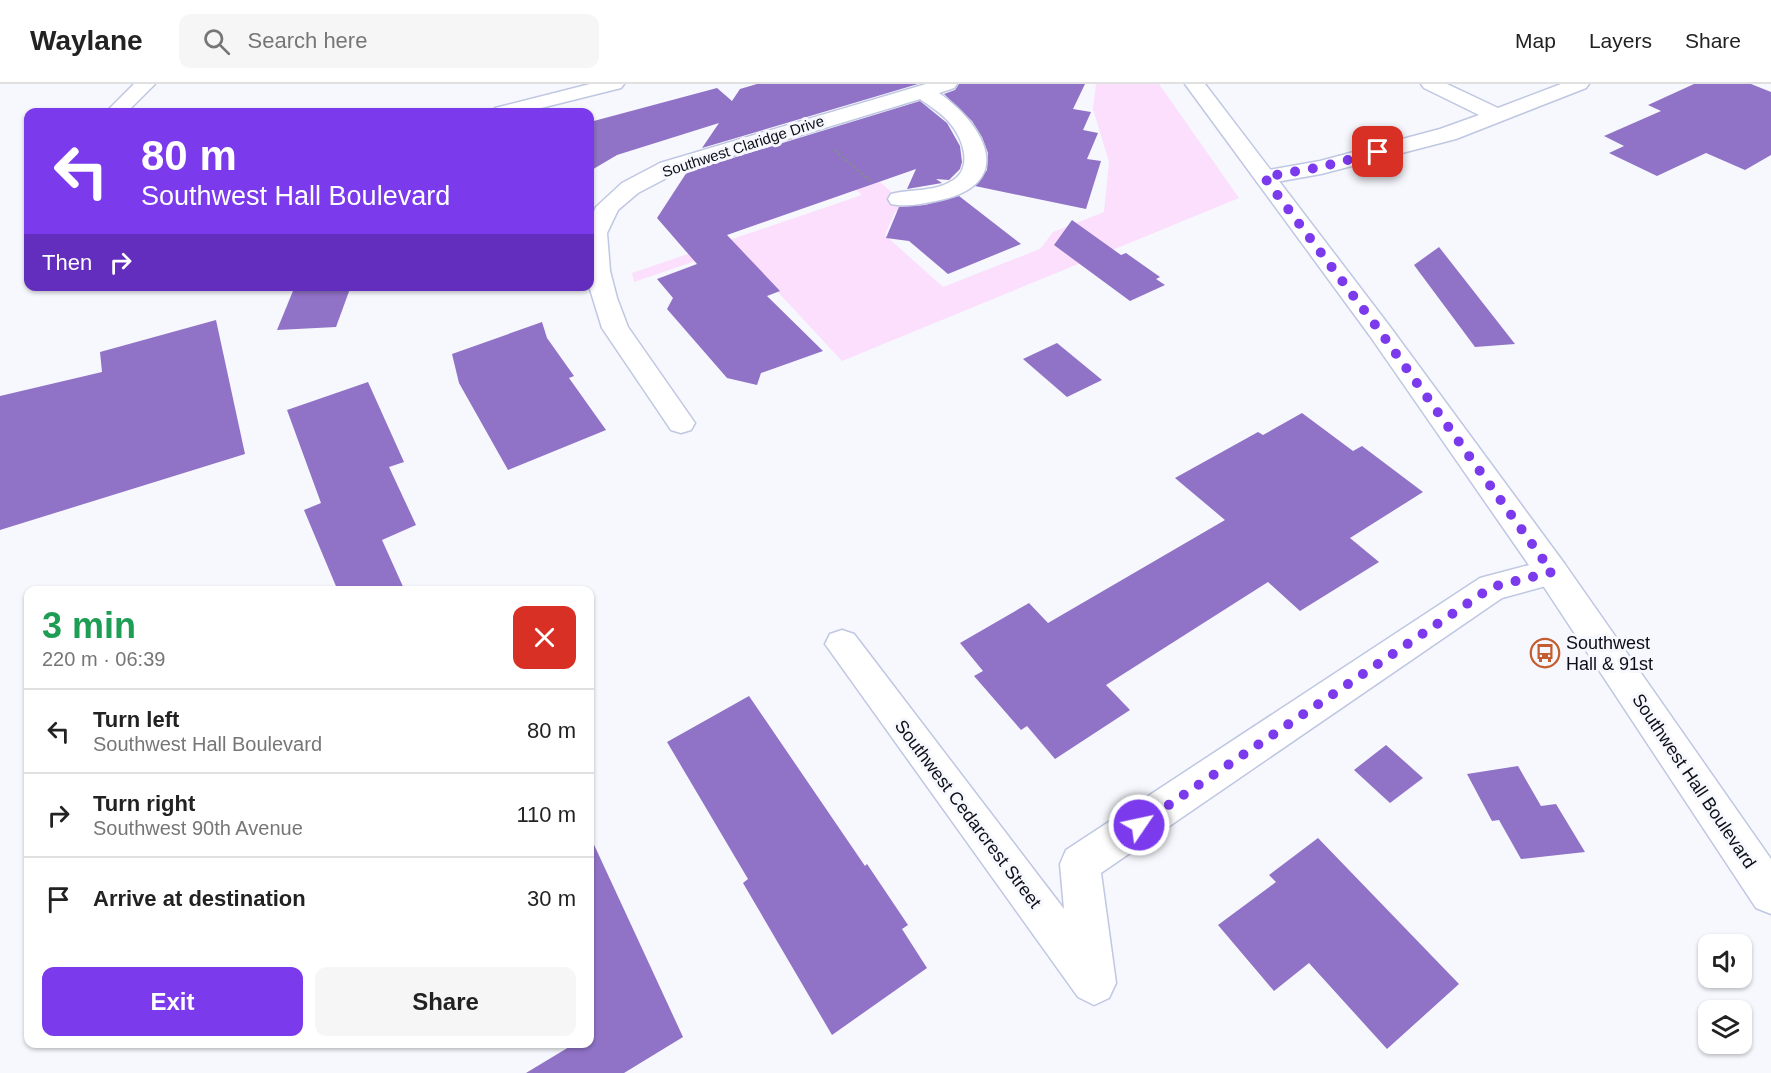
<!DOCTYPE html>
<html lang="en">
<head>
<meta charset="utf-8">
<style>
  :root { --surface:#fff; --page:#f6f6f6; --text:#222; --muted:#767676; --line:#e0e0e0; --accent:#7c3aed }
  body { margin:0; font-family:Arial,sans-serif; background:var(--page); color:var(--text); height:100vh; display:flex; flex-direction:column; font-size:22px; white-space:nowrap }
  * { box-sizing:border-box; margin:0 }
  p { font-size:20px; color:var(--muted) }
  .icon { flex:none; width:33px; height:33px; fill:none; stroke:currentColor; stroke-width:2; stroke-linecap:round; stroke-linejoin:round }
  .map { position:relative; flex:1; overflow:hidden }
  .details { position:absolute; left:24px; top:502px; width:570px; height:462px; display:flex; flex-direction:column; background:var(--surface); border-radius:12px; box-shadow:0 2px 4px #0004 }
  .details>* { flex:none }
  .hud { position:absolute; left:24px; top:24px; width:570px; height:183px; border-radius:12px; box-shadow:0 2px 4px #0004; background:#7c3aed; color:#fff; overflow:hidden }
  .tools { position:absolute; left:1698px; top:850px; display:grid; gap:12px }
  .tools a { display:grid; place-items:center; width:54px; height:54px; border-radius:12px; background:var(--surface); box-shadow:0 2px 4px #0004; font-size:30px }
  .pin { position:absolute; display:grid; place-items:center; width:51px; height:51px; color:#fff; margin:-26px; border-radius:12px; box-shadow:0 3px 9px #0006 }
  .me { position:absolute; width:66px; margin:-33px; rotate:56deg; stroke-linejoin:round; filter:drop-shadow(0 0 4px #0008) }
  .turn { display:flex; align-items:center; gap:21px; height:126px; padding:0 18px; font-size:27px }
  .turn .icon { width:78px; height:78px; stroke-width:2.5 }
  .turn b { display:block; font-size:42px; line-height:51px }
  .then { display:flex; align-items:center; height:57px; padding:0 18px; background:#0003; gap:12px; font-size:22px }
  .round { display:grid; place-items:center; flex:none; width:63px; height:63px; border-radius:12px; background:var(--page) }
  .head { display:flex; align-items:center; justify-content:space-between; height:102px; padding:0 18px }
  h1 { font-size:36px; font-weight:700; line-height:45px; color:#1e9e55 }
  .cta { display:flex; gap:12px; margin-top:auto; padding:12px 18px }
  .cta a { flex:1; height:69px; border-radius:12px; background:var(--accent); color:#fff; font-size:24px; font-weight:700; line-height:69px; text-align:center }
  .cta a+a { background:var(--page); color:var(--text) }
  ul { padding:0; list-style:none }
  li { display:flex; align-items:center; gap:18px; height:84px; padding:0 18px; border-top:2px solid var(--line) }
  li div { flex:1 }
  li b { display:block; font-size:22px }
  li em { font-style:normal }
  header { display:flex; align-items:center; gap:36px; box-sizing:border-box; height:84px; padding:0 30px; background:var(--surface); border-bottom:2px solid var(--line) }
  header strong { font-size:28px }
  nav { display:flex; gap:33px; margin-inline-start:auto; font-size:21px }
  .search { width:420px; height:54px; background:var(--page); display:flex; align-items:center; gap:15px; box-sizing:border-box; padding:0 21px; border-radius:12px; color:var(--muted); font-size:22px }
  .map>svg:first-child { display:block }
  .green { fill:#fbdffc }
  .building { fill:#9072c7 }
  .lines { fill:none; stroke-linecap:round; stroke-linejoin:round }
  .minor-casing { stroke:#bfc7e2; stroke-width:3 }
  .secondary-casing { stroke:#bfc7e2; stroke-width:3 }
  .path { stroke:#888a91; stroke-width:2; stroke-dasharray:3 2; stroke-linecap:butt }
  .minor { fill:#fff; fill-rule:evenodd }
  .secondary { fill:#fff; fill-rule:evenodd }
  .route { stroke:#7c3aed; stroke-width:10; stroke-dasharray:0 18 }
  .labels { text-anchor:middle; dominant-baseline:central; stroke-width:6; stroke-linejoin:round; paint-order:stroke }
  .far-street-label { font-size:15px; fill:#0c0f18; stroke:#f6f8fd }
  .poi-label { font-size:18px; fill:#0c0f18; stroke:#f6f8fd; text-anchor:start }
  .street-label { font-size:18px; fill:#0c0f18; stroke:#f6f8fd }
</style>
</head>
<body>
<header>
<strong>Waylane</strong>
<div class="search"><svg class="icon" aria-label="search" viewBox="0 0 24 24"><circle cx="10" cy="10" r="6"/><path d="M15 15l6 6"/></svg>Search here</div>
<nav><a>Map</a><a>Layers</a><a>Share</a></nav>
</header>
<div class="map">
<svg width="1771" height="989" viewBox="0 0 1771 989">
  <rect width="100%" height="100%" fill="#f6f8fd"/>
  <polygon class="green" points="1096,0 1159,0 1239,114 842,277 736,163 634,198 632,189 862,111 802,57 824,50 909,123 895,128 885,151 943,203 1040,165 1053,148 1104,128 1109,78 1093,25"/>
  <g class="building">
    <polygon points="757,0 918,0 702,64 719,39 617,71 590,87 590,38 717,4 732,17 740,5"/>
    <polygon points="959,0 1085,0 1073,25 1091,28 1083,46 1098,49 1087,75 1101,77 1086,125 975,102 987,86 988,69 982,53 972,37 944,10 955,6"/>
    <polygon points="1694,0 1751,0 1771,8 1771,71 1745,86 1706,69 1657,92 1609,69 1624,62 1604,52 1661,27 1648,21"/>
    <polygon points="920,17 947,39 960,62 962,78 960,85 949,96 936,95 942,99 907,105 916,85 727,151 780,207 767,212 823,267 761,289 757,301 727,294 667,225 673,214 657,195 697,180 657,134 687,88"/>
    <polygon points="959,112 1021,160 948,190 909,157 886,154 899,123 925,121"/>
    <polygon points="1072,136 1121,171 1126,169 1160,193 1156,195 1165,201 1130,217 1054,161"/>
    <polygon points="1439,163 1515,260 1475,263 1414,181"/>
    <polygon points="295,202 351,202 336,243 277,246"/>
    <polygon points="216,236 245,370 0,446 0,312 102,288 100,268"/>
    <polygon points="542,238 547,254 574,292 569,294 606,346 508,386 459,299 452,270"/>
    <polygon points="1057,259 1102,296 1067,313 1023,275"/>
    <polygon points="368,298 404,378 389,383 416,441 382,456 405,507 338,507 304,426 321,419 287,326"/>
    <polygon points="1302,329 1353,367 1362,362 1423,408 1350,454 1379,478 1300,527 1268,498 1106,601 1130,626 1055,675 1027,642 1021,646 974,592 983,587 960,559 1029,519 1048,539 1225,436 1175,394 1258,348 1263,351"/>
    <polygon points="749,612 865,782 867,780 908,841 902,845 927,884 832,951 743,799 748,795 667,658"/>
    <polygon points="1386,661 1423,694 1390,719 1354,686"/>
    <polygon points="1518,682 1541,722 1556,720 1585,768 1521,775 1499,736 1492,737 1467,690"/>
    <polygon points="590,752 683,953 624,989 526,989 574,960 590,960"/>
    <polygon points="1318,754 1459,900 1387,965 1309,879 1274,907 1218,841 1276,798 1269,791"/>
  </g>
  <g class="lines">
    <g class="minor-casing">
      <g id="minor">
        <polygon points="134,0 155,0 127,28 106,28"/>
        <polygon points="590,0 624,0 621,4 525,28 492,28 495,24"/>
        <path d="M926 0H957L954 4 939 9C987 43 1017 101 936 117 922 120 905 123 891 120L888 115 891 110C910 105 932 108 950 98 974 86 964 55 949 38 941 29 930 22 920 15L676 89 638 109 618 126 607 149 610 187 617 214 628 243 695 339 691 346 681 349 671 346 602 244 589 202 590 136 596 123 622 99 660 79Z"/>
        <polygon points="1421,0 1447,0 1498,24 1561,0 1589,0 1586,4 1456,55 1321,90 1265,100 1257,98 1254,93 1257,88 1320,77 1440,45 1479,31 1424,4"/>
        <polygon points="1552,475 1564,479 1568,488 1564,497 1502,514 1101,789 1116,899 1109,914 1094,921 1078,913 825,560 830,550 842,546 854,550 1064,825 1060,780 1066,766 1480,494"/>
      </g>
    </g>
    <g class="secondary-casing">
      <polygon id="secondary" points="1185,0 1205,0 1388,240 1564,479 1771,775 1771,830 1756,824 1540,497 1370,252"/>
    </g>
    <polyline class="path" points="834,66 872,98"/>
    <use href="#minor" class="minor"/>
    <use href="#secondary" class="secondary"/>
  </g>
  <g class="lines">
    <polyline class="route" points="1139,741 1492,503 1552,488 1379,246 1264,93 1321,83 1378,68"/>
  </g>
  <defs>
    <g id="bus-ring" transform="scale(1.5)"><circle r="9.5" fill="#f6f8fd" stroke="#c45d30" stroke-width="1.5"/><path d="M-5-6H5V4H4V6H2V4H-2V6H-4V4H-5ZM-3.5-4V0h7V-4ZM-3.5 1.2v1.5H-2V1.2ZM2 1.2v1.5H3.5V1.2Z" fill="#c45d30"/></g>
  </defs>
  <g fill-rule="evenodd">
    <use href="#bus-ring" x="1545" y="569"/>
  </g>
  <g class="labels">
    <g class="far-street-label">
      <text transform="translate(743 62) rotate(-18)">Southwest Claridge Drive</text>
    </g>
    <g class="poi-label">
      <text x="1566" y="559">Southwest<tspan x="1566" dy="21">Hall &amp; 91st</tspan></text>
    </g>
    <g class="street-label">
      <text transform="translate(1694 697) rotate(56)">Southwest Hall Boulevard</text>
      <text transform="translate(968 730) rotate(53)">Southwest Cedarcrest Street</text>
    </g>
  </g>
</svg>
<div class="tools">
<a><svg class="icon" aria-label="sound" viewBox="0 0 24 24"><path d="M4 9h4l5-4v14l-5-4H4zM17 9q2 3 0 6"/></svg></a>
<a><svg class="icon" aria-label="layers" viewBox="0 0 24 24"><path d="M12 4l9 5-9 5-9-5zM3 14l9 5 9-5"/></svg></a>
</div>
<div class="pin" style="left:1378px;top:68px;background:#d93025"><svg class="icon" aria-label="arrive" viewBox="0 0 24 24"><path d="M6 21V4h12l-3 4 3 4H6"/></svg></div>
<svg class="me" style="left:1139px;top:741px" viewBox="-20 -20 40 40"><circle r="17" fill="#7c3aed" stroke="#fff" stroke-width="3"/><path d="M0-11L8 9 0 5-8 9z" fill="#fff"/></svg>
<div class="hud">
<div class="turn"><svg class="icon" aria-label="left" viewBox="0 0 24 24"><path d="M17 20v-9H6M10 6l-5 5 5 5"/></svg><div><b>80 m</b>Southwest Hall Boulevard</div></div>
<div class="then">Then<svg class="icon" aria-label="right" viewBox="0 0 24 24"><path d="M7 20v-9h11M14 6l5 5-5 5"/></svg></div>
</div>
<section class="details">
<div class="head"><div><h1>3 min</h1><p>220 m · 06:39</p></div><a class="round" style="background:#d93025;color:#fff"><svg class="icon" aria-label="close" viewBox="0 0 24 24"><path d="M6 6l12 12M18 6L6 18"/></svg></a></div>
<ul>
<li><svg class="icon" aria-label="left" viewBox="0 0 24 24"><path d="M17 20v-9H6M10 6l-5 5 5 5"/></svg><div><b>Turn left</b><p>Southwest Hall Boulevard</p></div><em>80 m</em></li>
<li><svg class="icon" aria-label="right" viewBox="0 0 24 24"><path d="M7 20v-9h11M14 6l5 5-5 5"/></svg><div><b>Turn right</b><p>Southwest 90th Avenue</p></div><em>110 m</em></li>
<li><svg class="icon" aria-label="arrive" viewBox="0 0 24 24"><path d="M6 21V4h12l-3 4 3 4H6"/></svg><div><b>Arrive at destination</b></div><em>30 m</em></li>
</ul>
<div class="cta"><a>Exit</a><a>Share</a></div>
</section>
</div>
</body>
</html>
